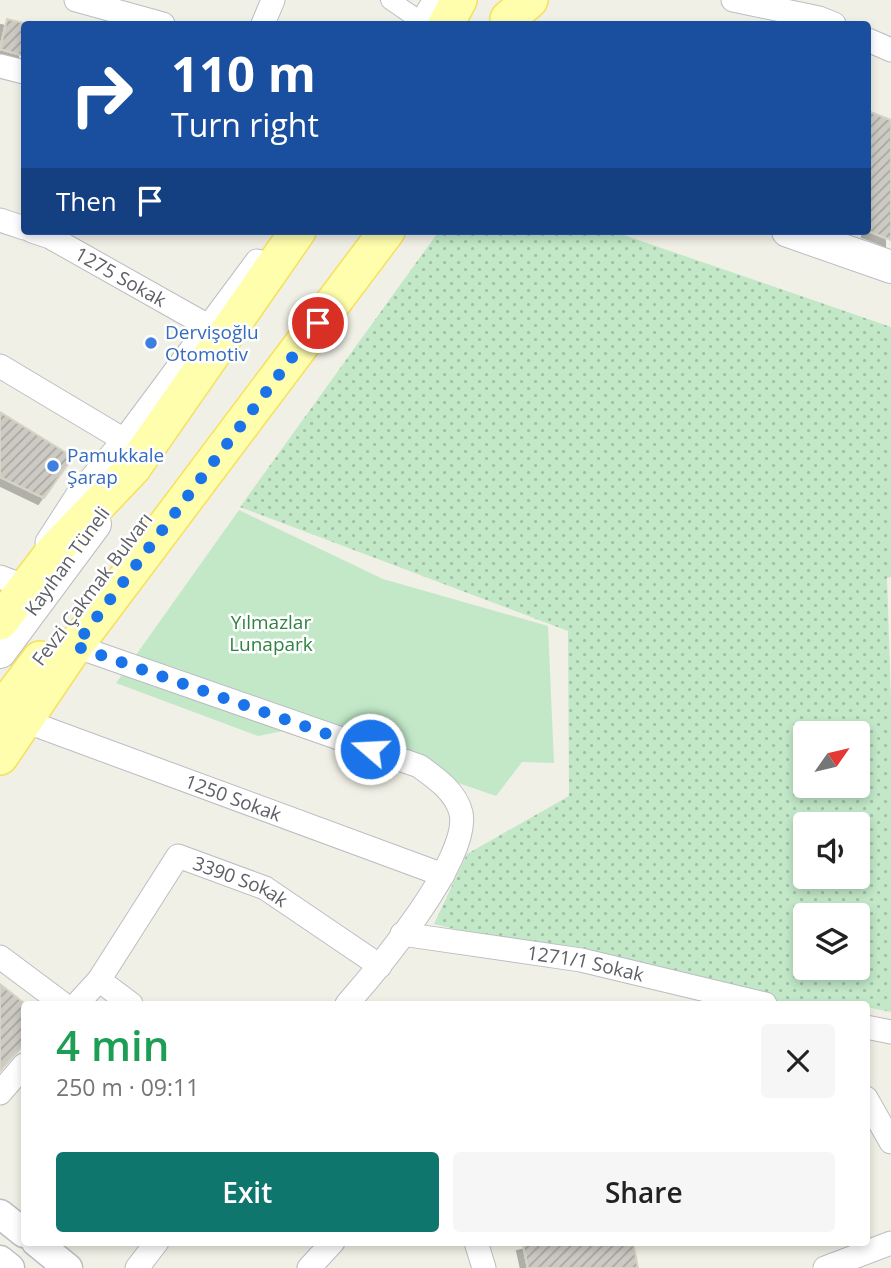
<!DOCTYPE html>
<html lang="en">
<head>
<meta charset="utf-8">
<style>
  :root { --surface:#fff; --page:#f6f6f6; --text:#222; --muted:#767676; --accent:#0f766e }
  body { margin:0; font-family:"Open Sans",sans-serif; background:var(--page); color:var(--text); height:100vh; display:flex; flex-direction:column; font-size:26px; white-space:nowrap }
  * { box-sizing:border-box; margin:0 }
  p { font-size:23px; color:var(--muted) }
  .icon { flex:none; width:38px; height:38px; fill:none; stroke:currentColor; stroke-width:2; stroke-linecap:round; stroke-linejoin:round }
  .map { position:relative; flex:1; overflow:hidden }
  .drawer { position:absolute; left:21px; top:1001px; width:849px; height:245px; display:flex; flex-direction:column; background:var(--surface); border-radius:7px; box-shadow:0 4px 10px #0003 }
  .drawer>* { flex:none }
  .banner { position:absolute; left:21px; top:21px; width:850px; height:214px; border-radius:7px; box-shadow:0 4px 10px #0003; background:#1a4fa0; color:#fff; overflow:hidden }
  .needle { width:46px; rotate:56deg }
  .fabs { position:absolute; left:793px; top:721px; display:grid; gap:14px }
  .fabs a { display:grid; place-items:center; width:77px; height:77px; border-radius:7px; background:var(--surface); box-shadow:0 4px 10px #0003; font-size:35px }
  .pin { position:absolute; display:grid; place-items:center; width:60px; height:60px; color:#fff; margin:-30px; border:4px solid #fff; border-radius:50%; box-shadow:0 2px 7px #0007 }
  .me { position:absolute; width:77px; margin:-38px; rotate:289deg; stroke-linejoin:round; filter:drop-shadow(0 0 5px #0008) }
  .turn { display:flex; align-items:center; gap:24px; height:147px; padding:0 35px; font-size:32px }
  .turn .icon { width:91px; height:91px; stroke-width:2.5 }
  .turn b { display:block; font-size:49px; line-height:60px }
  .then { display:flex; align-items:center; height:66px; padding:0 35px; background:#0003; gap:14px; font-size:26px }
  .round { display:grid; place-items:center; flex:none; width:74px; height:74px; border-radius:7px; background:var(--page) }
  .head { display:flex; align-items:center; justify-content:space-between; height:119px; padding:0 35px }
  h1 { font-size:42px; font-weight:600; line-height:52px; color:#1e9e55 }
  .cta { display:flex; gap:14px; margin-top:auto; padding:14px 35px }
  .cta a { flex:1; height:80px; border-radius:7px; background:var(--accent); color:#fff; font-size:28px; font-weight:600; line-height:80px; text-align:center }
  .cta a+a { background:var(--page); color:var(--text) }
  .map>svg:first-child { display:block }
  .grass { fill:url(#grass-dots); fill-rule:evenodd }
  .park { fill:#c2e8c8 }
  .building { fill:url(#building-hatch); stroke:#d5d3c4; stroke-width:2; filter:url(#shadow) }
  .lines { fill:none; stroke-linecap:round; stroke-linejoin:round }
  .pedestrian-casing { stroke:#bbbdc2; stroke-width:20 }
  .minor-casing { stroke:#bbbdc2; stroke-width:25 }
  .tertiary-casing { stroke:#bbbdc2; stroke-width:31 }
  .secondary-casing { stroke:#bbbdc4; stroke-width:34 }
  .primary-casing { stroke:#f6e15a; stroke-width:38 }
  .pedestrian { stroke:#fff; stroke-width:18 }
  .minor { stroke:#fff; stroke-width:23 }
  .tertiary { stroke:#fff; stroke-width:28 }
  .secondary { stroke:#fff; stroke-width:32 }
  .primary { stroke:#fffead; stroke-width:35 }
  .route { stroke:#1a73e8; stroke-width:12; stroke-dasharray:0 21.6 }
  .shop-dot { fill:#3f7fe0; stroke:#fff; stroke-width:2.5 }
  .labels { text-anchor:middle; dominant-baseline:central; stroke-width:5; stroke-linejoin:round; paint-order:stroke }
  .street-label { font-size:19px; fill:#5e6067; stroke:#fff }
  .shop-label { font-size:19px; fill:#366cbe; stroke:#fff; text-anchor:start }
  .park-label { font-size:19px; fill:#318242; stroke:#fff }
</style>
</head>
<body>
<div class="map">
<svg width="891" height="1268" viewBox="0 0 891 1268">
  <defs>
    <pattern id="grass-dots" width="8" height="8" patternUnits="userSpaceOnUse" patternTransform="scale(1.75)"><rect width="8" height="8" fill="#c2e8c8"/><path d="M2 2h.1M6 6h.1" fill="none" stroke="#a1bfa6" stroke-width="1.8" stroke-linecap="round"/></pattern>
    <pattern id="building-hatch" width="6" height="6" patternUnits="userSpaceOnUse" patternTransform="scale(1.75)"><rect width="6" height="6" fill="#cccac3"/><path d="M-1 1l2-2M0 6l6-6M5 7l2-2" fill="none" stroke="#a9a7a2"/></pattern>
    <filter id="shadow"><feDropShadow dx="-6" dy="6" stdDeviation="0" flood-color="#0004"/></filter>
  </defs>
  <rect width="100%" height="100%" fill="#f0f0e6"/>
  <path class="grass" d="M439 231H612L891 327V577L887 578 891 699V1012L866 1007V1004H765L434 924 467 854 569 796 568 631 240 507ZM805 733H858V786H805ZM805 824H858V877H805ZM805 915H858V968H805Z"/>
  <polygon class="park" points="239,510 383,579 548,626 554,763 522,762 496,796 298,728 258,736 116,683"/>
  <g class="building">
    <polygon points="7,19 24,23 24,56 0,49"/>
    <polygon points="868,111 891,120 891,240 868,231"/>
    <polygon points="0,412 73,457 44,498 0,477"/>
    <polygon points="0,984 24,1003 24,1044 0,1071"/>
    <polygon points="535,1242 633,1242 638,1268 528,1268 523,1245"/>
  </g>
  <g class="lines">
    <g class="pedestrian-casing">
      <polyline id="pedestrian" points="390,0 422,22"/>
    </g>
    <g class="minor-casing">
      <g id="minor">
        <polyline points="76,0 163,24"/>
        <polyline points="733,0 819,18 834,24"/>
        <polyline points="263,24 273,0"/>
        <polyline points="420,24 435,0"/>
        <polyline points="868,40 891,50"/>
        <polyline points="0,66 24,72"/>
        <polyline points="0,220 24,228"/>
        <path id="s1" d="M32 231 50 237 208 326"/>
        <polyline points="0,366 124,440"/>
        <polyline points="47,542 78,494 124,440 257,261"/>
        <polyline points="0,577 13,582"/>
        <path d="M75 646 419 766C436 778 456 792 461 813 471 858 377 970 347 1004"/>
        <path id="s2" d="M25 721 443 875"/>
        <path id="s3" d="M402 934 581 960 765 1004"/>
        <polyline points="0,957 63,1004"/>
        <polyline points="99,980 131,1004"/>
        <path id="s4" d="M77 1004 99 980 178 856 265 888 380 966"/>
        <polyline points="866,1027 891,1032"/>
        <polyline points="0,1093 24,1065"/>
        <polyline points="866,1098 891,1142"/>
        <polyline points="476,1242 484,1268"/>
        <polyline points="137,1268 157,1242"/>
        <polyline points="309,1268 333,1242"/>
        <polyline points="825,1268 891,1243"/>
      </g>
    </g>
    <g class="tertiary-casing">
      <g id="tertiary">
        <polyline points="0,1214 24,1233"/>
        <polyline points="36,1242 68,1268"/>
        <polyline points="0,1260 10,1268"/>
      </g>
    </g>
    <g class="secondary-casing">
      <g id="secondary">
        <polyline points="788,231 891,267"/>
        <polyline points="0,652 95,524"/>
      </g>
    </g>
    <g class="primary-casing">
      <g id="primary">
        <polyline points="508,19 530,0"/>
        <polyline points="446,24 459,0"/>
        <polyline points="0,622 53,552 133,468 298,231"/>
        <polyline points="0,712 40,659"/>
        <polyline points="0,757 75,646 387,231"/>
      </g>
    </g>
    <use href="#pedestrian" class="pedestrian"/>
    <use href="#minor" class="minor"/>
    <use href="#tertiary" class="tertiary"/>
    <use href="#secondary" class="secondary"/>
    <use href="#primary" class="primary"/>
  </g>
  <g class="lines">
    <polyline class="route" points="318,323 75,646 370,749"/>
  </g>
  <g class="shop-dot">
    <circle cx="151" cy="343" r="7"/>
    <circle cx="53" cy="466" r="7"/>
  </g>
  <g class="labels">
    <g class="street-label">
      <text stroke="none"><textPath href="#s1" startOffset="100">1275 Sokak</textPath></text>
      <text transform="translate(67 561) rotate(-54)">Kayıhan Tüneli</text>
      <text transform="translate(92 589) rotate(-53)">Fevzi Çakmak Bulvarı</text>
      <text stroke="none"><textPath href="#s2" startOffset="222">1250 Sokak</textPath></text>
      <text stroke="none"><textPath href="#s4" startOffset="247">3390 Sokak</textPath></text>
      <text stroke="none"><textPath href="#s3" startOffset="186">1271/1 Sokak</textPath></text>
    </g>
    <g class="shop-label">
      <text x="165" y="332">Dervişoğlu<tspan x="165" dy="22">Otomotiv</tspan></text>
      <text x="67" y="455">Pamukkale<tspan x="67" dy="22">Şarap</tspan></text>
    </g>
    <g class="park-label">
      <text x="271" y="622">Yılmazlar<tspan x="271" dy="22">Lunapark</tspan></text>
    </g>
  </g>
</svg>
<div class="fabs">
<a><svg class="needle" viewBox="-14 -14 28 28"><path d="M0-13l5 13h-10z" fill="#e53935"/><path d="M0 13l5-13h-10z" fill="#767676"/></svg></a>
<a><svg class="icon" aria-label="sound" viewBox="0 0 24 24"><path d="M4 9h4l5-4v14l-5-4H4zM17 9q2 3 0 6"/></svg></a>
<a><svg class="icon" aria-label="layers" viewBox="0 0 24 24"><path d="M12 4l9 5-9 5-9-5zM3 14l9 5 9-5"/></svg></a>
</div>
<div class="pin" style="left:318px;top:323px;background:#d93025"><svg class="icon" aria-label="arrive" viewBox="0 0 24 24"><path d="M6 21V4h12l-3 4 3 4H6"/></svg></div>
<svg class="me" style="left:370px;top:749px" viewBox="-20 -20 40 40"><circle r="17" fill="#1a73e8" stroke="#fff" stroke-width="3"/><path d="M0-11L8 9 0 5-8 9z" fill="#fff"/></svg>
<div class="banner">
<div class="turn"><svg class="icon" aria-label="right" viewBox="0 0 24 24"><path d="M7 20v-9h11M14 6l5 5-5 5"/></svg><div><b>110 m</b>Turn right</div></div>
<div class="then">Then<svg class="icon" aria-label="arrive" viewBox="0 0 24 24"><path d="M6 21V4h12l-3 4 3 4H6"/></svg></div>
</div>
<section class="drawer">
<div class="head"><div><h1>4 min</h1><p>250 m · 09:11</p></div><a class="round"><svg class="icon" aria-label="close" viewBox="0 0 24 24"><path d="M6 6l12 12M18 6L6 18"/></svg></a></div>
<div class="cta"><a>Exit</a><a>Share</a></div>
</section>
</div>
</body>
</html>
